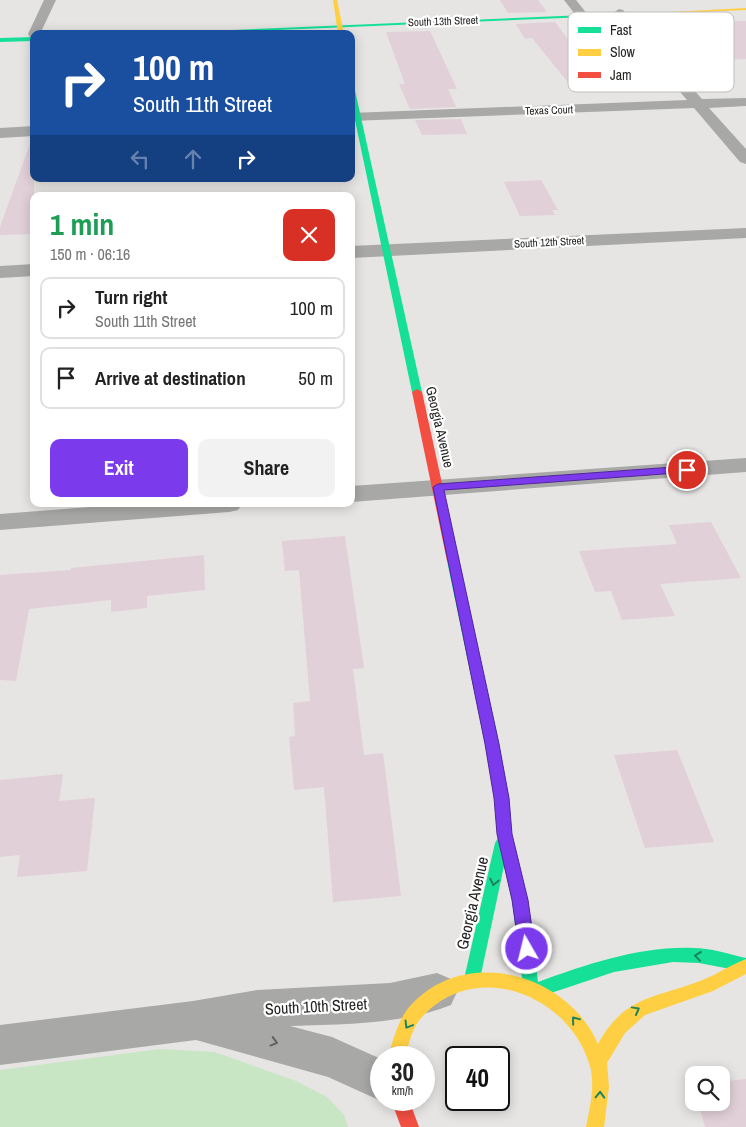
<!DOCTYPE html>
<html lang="en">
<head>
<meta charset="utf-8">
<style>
  :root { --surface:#fff; --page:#f2f2f2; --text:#222; --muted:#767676; --line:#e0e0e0; --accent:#7c3aed }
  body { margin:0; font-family:"Archivo Narrow",sans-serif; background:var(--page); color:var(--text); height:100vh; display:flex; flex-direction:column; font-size:19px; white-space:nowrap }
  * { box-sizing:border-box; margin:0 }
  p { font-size:16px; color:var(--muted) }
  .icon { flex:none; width:28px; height:28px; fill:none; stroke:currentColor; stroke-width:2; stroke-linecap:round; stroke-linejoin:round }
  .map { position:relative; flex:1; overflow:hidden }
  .panel { position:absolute; left:30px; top:192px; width:325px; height:315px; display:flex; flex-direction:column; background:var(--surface); border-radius:10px; box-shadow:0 2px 12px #0003 }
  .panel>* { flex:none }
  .hud { position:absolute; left:30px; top:30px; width:325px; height:152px; border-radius:10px; box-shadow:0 2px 12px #0003; background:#1a4fa0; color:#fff; overflow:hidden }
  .tools { position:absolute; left:685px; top:1066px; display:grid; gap:10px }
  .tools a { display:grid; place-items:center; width:45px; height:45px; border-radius:10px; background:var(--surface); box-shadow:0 2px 12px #0003; font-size:25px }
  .speed { position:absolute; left:370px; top:1046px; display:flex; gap:10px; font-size:25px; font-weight:700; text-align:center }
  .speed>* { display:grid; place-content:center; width:65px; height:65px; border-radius:50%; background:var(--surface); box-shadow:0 2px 12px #0003; line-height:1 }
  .speed small { font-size:12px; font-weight:400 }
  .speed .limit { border:2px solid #111; border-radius:8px; background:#fff; color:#111 }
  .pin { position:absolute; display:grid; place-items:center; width:42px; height:42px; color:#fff; margin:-21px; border:2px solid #fff; border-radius:50%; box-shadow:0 1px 5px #0007 }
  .me { position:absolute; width:55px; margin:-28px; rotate:352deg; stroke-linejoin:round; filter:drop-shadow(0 0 4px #0008) }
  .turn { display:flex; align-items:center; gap:18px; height:105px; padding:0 20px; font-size:22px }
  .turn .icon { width:65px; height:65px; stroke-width:2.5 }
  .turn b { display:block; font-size:35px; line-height:42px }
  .lanes { display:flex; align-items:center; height:48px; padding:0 20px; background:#0003; justify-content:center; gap:25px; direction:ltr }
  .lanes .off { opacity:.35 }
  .round { display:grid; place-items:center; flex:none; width:52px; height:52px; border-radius:10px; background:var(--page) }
  .overview { display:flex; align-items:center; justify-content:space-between; height:85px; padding:0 20px }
  h1 { font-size:30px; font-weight:700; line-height:38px; color:#1e9e55 }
  .cta { display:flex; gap:10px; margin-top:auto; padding:10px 20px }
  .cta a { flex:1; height:58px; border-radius:10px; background:var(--accent); color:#fff; font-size:20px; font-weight:700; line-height:58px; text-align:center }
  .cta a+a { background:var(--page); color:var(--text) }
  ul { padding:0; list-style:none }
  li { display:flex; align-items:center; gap:15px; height:62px; margin:0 10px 8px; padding:0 10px; border:2px solid var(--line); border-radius:10px }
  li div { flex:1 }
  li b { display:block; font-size:19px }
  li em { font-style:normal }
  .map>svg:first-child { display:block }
  .green { fill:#c8e6c3 }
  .building { fill:#e2d0d8 }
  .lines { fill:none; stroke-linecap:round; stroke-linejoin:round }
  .street { fill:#a8a8a7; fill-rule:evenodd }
  .fast { fill:#16e098; fill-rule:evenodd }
  .slow { fill:#ffcf43; fill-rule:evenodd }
  .jam { fill:#f24e42; fill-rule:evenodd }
  .oneway { stroke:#1e825e }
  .oneway2 { stroke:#60605f }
  .route { fill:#7c3aed; stroke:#51269a }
  .labels { text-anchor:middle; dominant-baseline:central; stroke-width:4.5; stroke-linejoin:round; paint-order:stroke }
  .far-street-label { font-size:11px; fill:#262524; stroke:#fff }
  .street-label { font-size:14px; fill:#262524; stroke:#fff }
  .near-street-label { font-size:16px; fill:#262524; stroke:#fff }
  .key { fill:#fff; stroke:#bebebd; stroke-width:1 }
  .key-label { font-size:14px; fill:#262524 }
</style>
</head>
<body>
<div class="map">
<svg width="746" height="1127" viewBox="0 0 746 1127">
  <rect width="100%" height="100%" fill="#e6e5e3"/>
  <polygon class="green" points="160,1049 215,1052 296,1081 327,1097 344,1115 348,1127 0,1127 0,1070"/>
  <g class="building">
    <polygon points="500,0 538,0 547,12 508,13"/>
    <polygon points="746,21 746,59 719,60 678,22"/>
    <polygon points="555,22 595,75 575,91 532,38 525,39 516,24"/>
    <polygon points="430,31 457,89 448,89 456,107 410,109 399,84 405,84 386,32"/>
    <polygon points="461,119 467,134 422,135 415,120"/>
    <polygon points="30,144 34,144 34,234 0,235 0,227"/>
    <polygon points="541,180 558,210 552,210 555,215 520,216 504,182"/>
    <polygon points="711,522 741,578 660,584 675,616 622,620 611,591 595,592 579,551 677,544 669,525"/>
    <polygon points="345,536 364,668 353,669 364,755 383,753 401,896 333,902 324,787 294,790 289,737 295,736 293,703 310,701 299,570 285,571 282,541"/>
    <polygon points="204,555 205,590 147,596 147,608 111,612 111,600 29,609 16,681 0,680 0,575 71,570 71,568"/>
    <polygon points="677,750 714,842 645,848 614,755"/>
    <polygon points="63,774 59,801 95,798 87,871 17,877 20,855 0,857 0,780"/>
    <polygon points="746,1079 746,1127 705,1127 698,1102 721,1102 721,1082"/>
  </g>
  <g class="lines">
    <g class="street">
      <polygon points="44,0 56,0 40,34 34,34 34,38 30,37 28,34"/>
      <polygon points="564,0 576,0 588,15 586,18 578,18"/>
      <polygon points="619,9 623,10 702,99 746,98 746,106 709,108 746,149 746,164 740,162 694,108 351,121 351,113 687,100 615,16 613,13"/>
      <polygon points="34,126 34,136 0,138 0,128"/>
      <polygon points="746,228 746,238 351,258 351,246"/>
      <polygon points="34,264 34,276 0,278 0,266"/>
      <polygon points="746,458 746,472 351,502 351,486"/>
      <polygon points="129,504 242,504 238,510 229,512 0,530 0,514"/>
      <path d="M437 973 451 979 457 992 451 1005C400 1025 344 1024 290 1026L332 1037 381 1059V1100H384L381 1101 328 1077 196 1040 0 1065V1025L193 1001 257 990 390 983Z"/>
    </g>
    <g class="fast">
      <polygon points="633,13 635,15 183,34 137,34"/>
      <polygon points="34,37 34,41 0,42 0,38"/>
      <polygon points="351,84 354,86 422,392 417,395 412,392 351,101"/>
      <path d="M453 557 459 561 499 743 509 798 511 834 528 900 538 982C588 964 640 946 693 948 711 948 728 954 746 958V972L699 963 673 962 614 972 539 997 525 991 523 986 512 900 504 866 480 979 478 984 472 987 466 984 464 979 495 843 498 838 495 798 485 743 447 561Z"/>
    </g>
    <g class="slow">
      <polygon points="333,0 337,0 344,34 338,34"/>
      <polygon points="746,8 746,10 633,15 631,14"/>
      <path d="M746 959V974L713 991 645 1015 625 1033 607 1063 609 1087 604 1127H586C590 1107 596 1083 589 1063 567 994 476 959 423 1016 412 1027 409 1043 405 1058H388C393 1040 398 1019 411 1005 466 945 568 974 598 1044 624 996 655 998 700 981 716 975 730 965 746 959Z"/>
    </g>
    <g class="jam">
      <polygon points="417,389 422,392 459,561 453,565 447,561 412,392"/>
      <polygon points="391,1100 409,1100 419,1127 401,1127"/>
    </g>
  </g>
  <defs><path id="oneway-chevron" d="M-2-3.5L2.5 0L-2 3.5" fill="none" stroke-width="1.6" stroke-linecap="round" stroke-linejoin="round" transform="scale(1.25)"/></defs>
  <g class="oneway">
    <use href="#oneway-chevron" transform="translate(494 882) rotate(102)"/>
    <use href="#oneway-chevron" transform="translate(698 956) rotate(-173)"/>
    <use href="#oneway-chevron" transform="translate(636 1010) rotate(-29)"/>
    <use href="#oneway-chevron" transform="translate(575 1020) rotate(-129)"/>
    <use href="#oneway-chevron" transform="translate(408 1025) rotate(121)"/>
    <use href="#oneway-chevron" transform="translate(600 1095) rotate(-88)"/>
  </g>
  <use class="oneway2" href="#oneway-chevron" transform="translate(274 1042) rotate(15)"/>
  <polygon class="route" points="687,466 691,467 691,472 444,490 499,744 509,798 512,834 528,900 535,949 533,954 527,957 522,954 519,949 512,900 497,834 494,798 485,744 433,487 438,484"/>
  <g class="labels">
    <g class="far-street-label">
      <text transform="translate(443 21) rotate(-2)">South 13th Street</text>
      <text transform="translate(549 110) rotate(-2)">Texas Court</text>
      <text transform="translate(549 242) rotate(-3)">South 12th Street</text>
    </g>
    <g class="street-label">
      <text transform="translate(440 427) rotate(77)">Georgia Avenue</text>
    </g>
    <g class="near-street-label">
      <text transform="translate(472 903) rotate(-77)">Georgia Avenue</text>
      <text transform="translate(316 1006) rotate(-3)">South 10th Street</text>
    </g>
  </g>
  <rect x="568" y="12" width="166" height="80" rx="8" class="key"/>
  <rect x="578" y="27" width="23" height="6" fill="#16e098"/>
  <rect x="578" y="49" width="23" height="7" fill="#ffcf43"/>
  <rect x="578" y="72" width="23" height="6" fill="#f24e42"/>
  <g class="key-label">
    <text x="610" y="35">Fast</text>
    <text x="610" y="57">Slow</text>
    <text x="610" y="80">Jam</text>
  </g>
</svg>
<div class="tools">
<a><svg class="icon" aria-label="search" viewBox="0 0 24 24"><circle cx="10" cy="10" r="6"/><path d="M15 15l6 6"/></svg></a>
</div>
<div class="speed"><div>30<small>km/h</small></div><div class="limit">40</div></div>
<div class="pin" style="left:687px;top:470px;background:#d93025"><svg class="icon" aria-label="arrive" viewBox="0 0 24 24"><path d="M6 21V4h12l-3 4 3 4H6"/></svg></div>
<svg class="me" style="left:527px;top:949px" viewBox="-20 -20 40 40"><circle r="17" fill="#7c3aed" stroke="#fff" stroke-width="3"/><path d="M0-11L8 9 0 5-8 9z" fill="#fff"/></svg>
<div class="hud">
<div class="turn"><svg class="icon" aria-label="right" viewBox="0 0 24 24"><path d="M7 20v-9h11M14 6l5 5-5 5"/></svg><div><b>100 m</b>South 11th Street</div></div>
<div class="lanes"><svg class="icon off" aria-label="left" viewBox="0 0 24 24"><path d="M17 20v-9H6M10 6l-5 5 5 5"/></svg><svg class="icon off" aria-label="ahead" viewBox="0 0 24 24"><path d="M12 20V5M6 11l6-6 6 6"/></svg><svg class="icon" aria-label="right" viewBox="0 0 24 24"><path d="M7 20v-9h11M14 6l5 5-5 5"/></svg></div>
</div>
<section class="panel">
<div class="overview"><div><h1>1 min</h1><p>150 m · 06:16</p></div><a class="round" style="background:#d93025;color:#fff"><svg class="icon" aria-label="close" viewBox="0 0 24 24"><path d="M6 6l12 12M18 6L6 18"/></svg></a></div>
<ul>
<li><svg class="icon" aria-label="right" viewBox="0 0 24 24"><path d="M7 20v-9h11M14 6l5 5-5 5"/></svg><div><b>Turn right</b><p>South 11th Street</p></div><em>100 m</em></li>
<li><svg class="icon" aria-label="arrive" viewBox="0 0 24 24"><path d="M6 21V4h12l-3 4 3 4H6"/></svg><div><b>Arrive at destination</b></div><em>50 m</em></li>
</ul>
<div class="cta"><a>Exit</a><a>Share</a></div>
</section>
</div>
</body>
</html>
